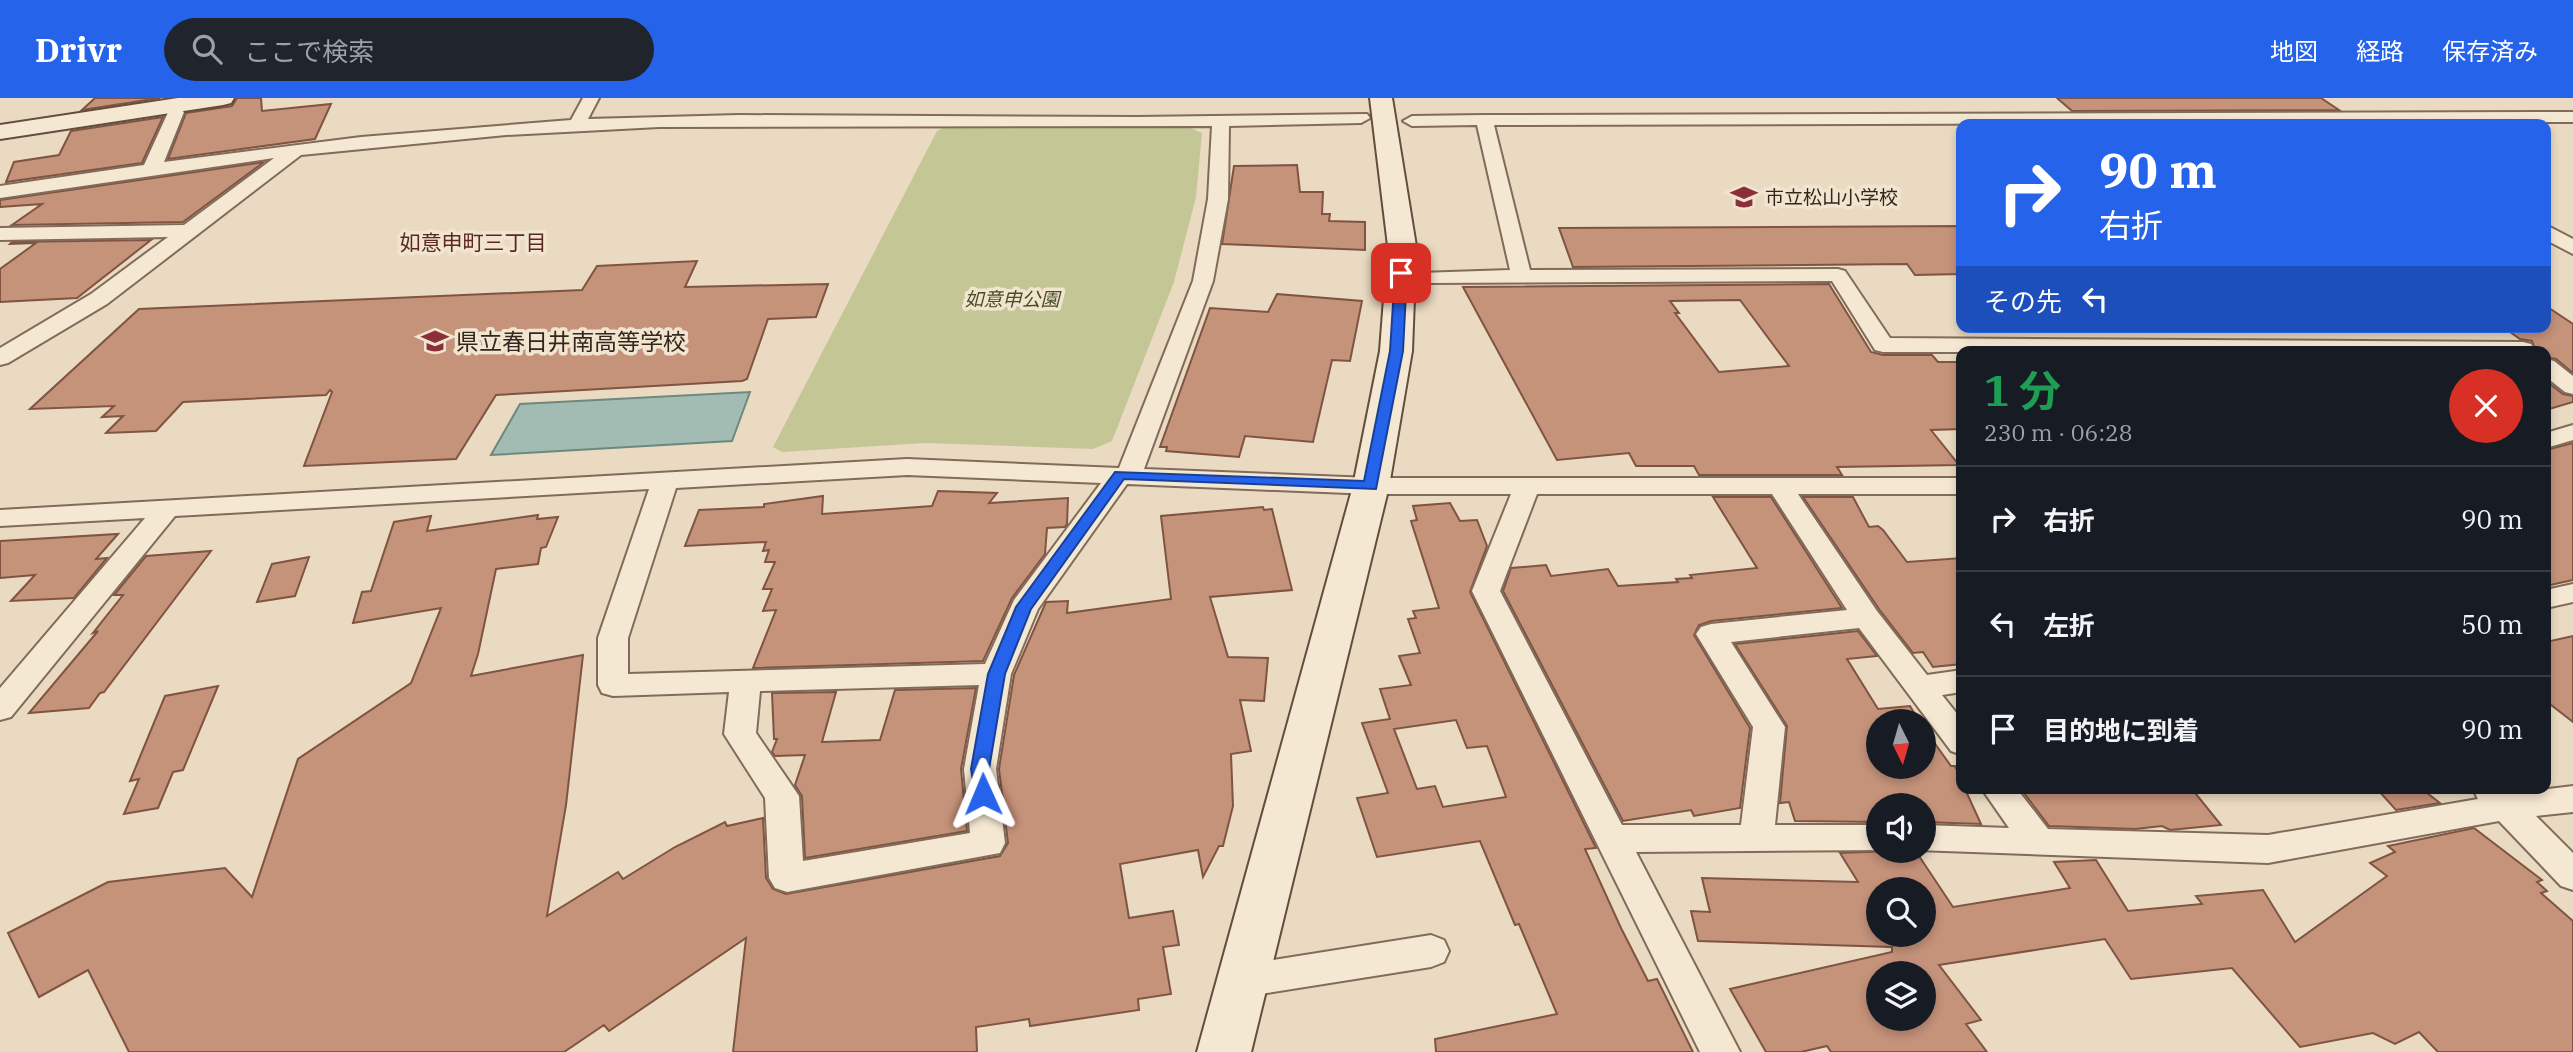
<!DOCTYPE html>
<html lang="ja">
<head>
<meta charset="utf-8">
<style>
  :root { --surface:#171b24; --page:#20242c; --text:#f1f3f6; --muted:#9ea1a6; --line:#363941; --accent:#2563eb }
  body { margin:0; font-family:"IBM Plex Serif","Noto Sans JP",serif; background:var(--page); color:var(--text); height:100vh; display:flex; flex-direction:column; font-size:26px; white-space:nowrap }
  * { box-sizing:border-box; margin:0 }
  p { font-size:23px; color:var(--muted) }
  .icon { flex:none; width:38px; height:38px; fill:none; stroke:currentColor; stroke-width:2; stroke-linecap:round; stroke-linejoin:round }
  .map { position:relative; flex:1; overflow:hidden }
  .side { position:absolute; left:1956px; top:248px; width:595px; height:448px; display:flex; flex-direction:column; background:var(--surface); border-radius:14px; box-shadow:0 4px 10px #0003 }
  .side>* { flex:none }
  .guide { position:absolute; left:1956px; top:21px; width:595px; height:214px; border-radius:14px; box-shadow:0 4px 10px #0003; background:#2563eb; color:#fff; overflow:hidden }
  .needle { width:46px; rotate:175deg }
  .controls { position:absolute; left:1866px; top:611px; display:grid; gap:14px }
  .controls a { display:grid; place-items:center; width:70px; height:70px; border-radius:50%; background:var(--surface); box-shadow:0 4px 10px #0003; font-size:35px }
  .pin { position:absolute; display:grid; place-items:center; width:60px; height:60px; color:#fff; margin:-30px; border-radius:14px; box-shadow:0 4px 10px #0006 }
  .me { position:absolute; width:77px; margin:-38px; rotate:359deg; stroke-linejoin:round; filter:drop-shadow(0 0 5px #0008) }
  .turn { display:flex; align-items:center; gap:24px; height:147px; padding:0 28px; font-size:32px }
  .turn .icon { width:91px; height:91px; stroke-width:2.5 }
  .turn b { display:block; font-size:49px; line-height:60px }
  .then { display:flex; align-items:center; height:66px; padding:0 28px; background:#0003; gap:14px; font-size:26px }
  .round { display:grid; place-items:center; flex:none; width:74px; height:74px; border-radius:37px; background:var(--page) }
  .head { display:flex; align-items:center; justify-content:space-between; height:119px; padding:0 28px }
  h1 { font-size:42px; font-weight:700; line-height:52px; color:#1e9e55 }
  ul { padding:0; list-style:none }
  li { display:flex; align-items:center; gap:21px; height:105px; padding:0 28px; border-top:2px solid var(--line) }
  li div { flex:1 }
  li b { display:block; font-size:26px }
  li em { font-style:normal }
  header { display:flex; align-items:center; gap:42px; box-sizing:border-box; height:98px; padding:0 35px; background:var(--accent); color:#fff }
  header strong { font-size:33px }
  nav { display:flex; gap:38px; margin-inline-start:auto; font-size:24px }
  .search { width:490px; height:63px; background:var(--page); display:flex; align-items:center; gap:18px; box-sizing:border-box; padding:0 24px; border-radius:38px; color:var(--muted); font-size:26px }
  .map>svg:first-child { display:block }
  .green { fill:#c5c696 }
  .water { fill:#a3bcb3; stroke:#6b897f; stroke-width:2 }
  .building { fill:#c5927a; stroke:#7f5442; stroke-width:2; fill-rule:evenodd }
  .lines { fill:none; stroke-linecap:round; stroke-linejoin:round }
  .street-casing { stroke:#816b5a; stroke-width:4 }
  .secondary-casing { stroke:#634d3d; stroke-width:4 }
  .street { fill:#f5e8d3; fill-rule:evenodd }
  .secondary { fill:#f5e8d3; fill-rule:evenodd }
  .route { fill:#2563eb; stroke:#184099; stroke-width:2 }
  .labels { text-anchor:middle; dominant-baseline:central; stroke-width:7; stroke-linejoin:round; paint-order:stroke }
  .far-poi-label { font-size:19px; fill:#32261d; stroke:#f2e5d0; text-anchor:start }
  .far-park-label { font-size:19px; font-style:italic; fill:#474d25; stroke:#f2e5d0 }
  .far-neighbourhood-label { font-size:21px; fill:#5b2720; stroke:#f2e5d0 }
  .poi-label { font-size:23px; fill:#32261d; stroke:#f2e5d0; text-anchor:start }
</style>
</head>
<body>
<header>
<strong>Drivr</strong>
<div class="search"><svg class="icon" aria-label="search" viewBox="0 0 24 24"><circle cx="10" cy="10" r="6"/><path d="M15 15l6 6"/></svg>ここで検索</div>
<nav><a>地図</a><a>経路</a><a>保存済み</a></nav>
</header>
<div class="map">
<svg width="2573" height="954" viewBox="0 0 2573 954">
  <rect width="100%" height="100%" fill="#eadac1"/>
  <polygon class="green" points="944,29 1191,30 1202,35 1196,99 1174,184 1112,343 1093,351 925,345 782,354 773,349 937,33"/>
  <polygon class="water" points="750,294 732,343 491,357 520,306"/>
  <g class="building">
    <polygon points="95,0 160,0 82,12"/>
    <polygon points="237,0 261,0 262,13 331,6 315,41 168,61 186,15 232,8"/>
    <polygon points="2057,0 2321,0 2339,12 2072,13"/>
    <polygon points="163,19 142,65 6,84 14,64 59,57 71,33"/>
    <polygon points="264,64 183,124 12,127 42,106 0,109 0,102"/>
    <polygon points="1297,67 1300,94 1323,94 1322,116 1330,116 1329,123 1365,124 1365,152 1222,146 1234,68"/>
    <polygon points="1962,128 1962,176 1915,177 1907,166 1573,169 1559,130"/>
    <polygon points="151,142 77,200 0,204 0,171 36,145 10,146 12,144"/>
    <polygon points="697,163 685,189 828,186 816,219 768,221 747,281 742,283 496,297 456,361 304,368 332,294 330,292 326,297 183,304 156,333 106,335 123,318 102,319 114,308 30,311 139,211 582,192 597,168"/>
    <path d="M1829 186 1871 254 1883 257H1932L1938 264H1962V331L1931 332 1959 367 1837 369 1842 377H1699L1694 368H1636L1629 355 1557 362 1463 189ZM1740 202 1789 268 1719 274 1675 215H1679L1670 203Z"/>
    <polygon points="1277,196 1362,203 1350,263 1332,262 1313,344 1245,338 1239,359 1166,353 1167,349 1160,349 1210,210 1268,214"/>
    <polygon points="2546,208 2573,226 2573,275 2556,261 2546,259 2546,254 2536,253 2532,243 2520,241 2503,229 2546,229"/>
    <polygon points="2546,283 2563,296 2573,298 2573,304 2546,312"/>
    <polygon points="2573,345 2573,482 2546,488 2546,352"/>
    <polygon points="938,393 997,395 989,405 1068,400 1067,426 1065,429 1047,430 1045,456 1012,500 983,563 753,570 776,512 763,513 772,491 763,491 775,464 765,464 769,452 763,453 766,444 685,448 699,412 764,409 764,406 823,398 822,416 932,408"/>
    <polygon points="1713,399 1771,399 1842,510 1711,523 1699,527 1694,537 1750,630 1740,710 1694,718 1691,712 1623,723 1503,493 1511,470 1546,467 1551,478 1608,471 1618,488 1678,484 1676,481 1692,480 1690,477 1757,470"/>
    <polygon points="1803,399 1853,399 1869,429 1878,428 1883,432 1907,464 1962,460 1962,566 1933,569 1923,554 1913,555 1879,511"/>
    <path d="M1450 405 1460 423 1477 422 1487 448 1470 494 1596 750 1585 751 1621 830 1648 883 1657 881 1693 954H1436L1435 941 1557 916 1519 826 1515 827 1480 743 1377 759 1357 700 1388 695 1362 625 1390 621 1380 591 1411 587 1399 558 1420 555 1408 521 1416 520 1413 513 1439 510 1411 423 1417 422 1413 408ZM1456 622 1467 650 1487 648 1506 699 1443 709 1435 688 1417 691 1394 631Z"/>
    <polygon points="1263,409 1264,412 1272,411 1292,492 1210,499 1228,559 1268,560 1264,603 1240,602 1251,653 1231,656 1233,708 1223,748 1219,748 1203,779 1198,752 1120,766 1129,820 1173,813 1179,847 1163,849 1171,896 1138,901 1139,912 1030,928 1029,921 976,929 977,954 733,954 746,840 609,933 604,927 564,954 129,954 88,872 39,899 8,835 108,784 225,770 252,799 298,661 411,585 441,510 353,525 362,494 371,493 394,424 431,418 427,433 538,417 537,421 558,419 546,449 541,450 538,466 496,471 478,556 471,578 583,557 566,707 547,818 618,774 623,781 675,749 725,724 727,728 763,720 766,780 773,791 786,796 1000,758 1008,745 999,671 1014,577 1046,504 1068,503 1067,515 1171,501 1161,418"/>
    <polygon points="118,436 96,461 107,460 74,500 11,503 35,477 0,480 0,443"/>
    <polygon points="211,453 104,594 100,595 89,610 29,615 98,533 93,535 123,497 114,497 146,458"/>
    <polygon points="309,459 295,498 257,504 272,466"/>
    <polygon points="1858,533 1877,558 1847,561 1878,611 1910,608 1919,623 1878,623 1878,668 1923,668 1923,629 1951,668 1955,668 1962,683 1962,691 1965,691 1981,726 1923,724 1923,707 1878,707 1878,724 1795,723 1789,704 1780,705 1787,628 1735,546"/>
    <polygon points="2573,538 2573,624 2546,603 2546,544"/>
    <polygon points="218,588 183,672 173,674 158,710 124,716 139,681 130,683 165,598"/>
    <polygon points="976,590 961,671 967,733 805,760 802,698 795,687 805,657 775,658 772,654 777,641 774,641 772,595 836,594 822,644 880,642 895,592"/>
    <polygon points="2021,691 2192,691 2221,727 2170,732 2162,728 2135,731 2049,728"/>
    <polygon points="2377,691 2422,691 2440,705 2396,712"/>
    <path d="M2474 730 2542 782 2537 784 2547 793 2541 795 2573 823V954H2438L2419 934 2395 946 2373 935 2300 949 2232 870 2131 881 2105 841 1939 867 1981 922 1966 926 1987 954H1831L1827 948 1801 954H1766L1730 891 1892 854V849L1698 843 1691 813 1710 814 1702 780 1858 784 1840 755 1915 752 1953 809 2070 790 2054 764 2096 762 2128 813 2202 806 2196 798 2263 792 2295 844 2387 778 2370 765 2395 754 2388 748ZM1878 791H1923V836H1878ZM1878 875H1923V920H1878Z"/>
  </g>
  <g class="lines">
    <g class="street-casing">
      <g id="street">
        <path d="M583 0H599L588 21 739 17 1137 19 1367 16 1370 20 1361 25 1229 28 1228 101 1213 183 1144 371 1371 380H1962V396H1798L1877 513 1927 577 1962 572V594L1942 597 1962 622V657L1951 653 1859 530 1731 544 1785 629 1775 727H1878V752H1884L1636 754 1740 954H1700L1472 493 1511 396H1371L1127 386 1038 511 1011 576 996 671 1005 745 1000 755 787 794 775 790 769 780 765 700 724 636 729 594 613 598 602 595 598 587V540L649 391 175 418 11 619 0 622V590L145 420 0 428V412L907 361 1119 370 1193 183 1208 101 1212 28 659 29 506 37 301 57 107 206 8 265 0 267V250L91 196 168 139 0 142V130L184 127 274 60 0 100V88L144 67 170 10 176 9 184 14 164 64 361 39 571 22ZM907 377 1101 385 1014 502 985 566 628 576V540L676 390ZM1537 396H1772L1847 512 1711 526 1701 529 1696 536 1753 629 1741 727H1622L1500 493ZM979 587 964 671 970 735 803 763 799 698 756 635 760 593Z"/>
        <polygon points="2573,14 2573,24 1494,27 1530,172 1838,171 1845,173 1890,240 2523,244 2531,246 2534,251 2532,254 1883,254 1875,252 1832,183 1426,185 1419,183 1416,179 1419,175 1510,172 1477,27 1412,28 1403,23 1412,18 1484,17"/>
        <polygon points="2546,127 2573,141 2573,156 2546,142"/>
        <polygon points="2546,261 2554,263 2573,278 2573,296 2565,294 2546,279"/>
        <polygon points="2573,327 2573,342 2546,350 2546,335"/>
        <polygon points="2573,486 2573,504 2546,510 2546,492"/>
        <polygon points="2573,688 2573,714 2536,718 2573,755 2573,792 2561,788 2499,723 2268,765 1917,752 1923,752 1923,727 2009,730 1982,691 2017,691 2048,731 2268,737 2478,701 2473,691 2510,691 2514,695"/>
        <polygon points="1431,837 1444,842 1449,853 1444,864 1431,869 1242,899 1229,895 1223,883 1229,871 1242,867"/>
      </g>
    </g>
    <g class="secondary-casing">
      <g id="secondary">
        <polygon points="178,0 234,0 231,5 223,7 0,41 0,27"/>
        <polygon points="1370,0 1392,0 1416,148 1412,253 1389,388 1251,954 1197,954 1353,388 1380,253 1388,148"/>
      </g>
    </g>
    <use href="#street" class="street"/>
    <use href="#secondary" class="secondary"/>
  </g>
  <polygon class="route" points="1401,171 1407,175 1403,253 1376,391 1124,381 1031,511 1005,576 989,671 992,696 989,701 983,703 976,701 971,671 988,576 1016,509 1115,374 1364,383 1390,253 1395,175"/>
  <defs>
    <g id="school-bare" transform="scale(2.1)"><path d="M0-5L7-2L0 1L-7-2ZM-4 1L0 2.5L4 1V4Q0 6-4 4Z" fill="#8b2f38" stroke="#f2e5d0" stroke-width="2.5" paint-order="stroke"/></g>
  </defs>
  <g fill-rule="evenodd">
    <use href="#school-bare" x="1744" y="99"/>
    <use href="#school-bare" x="435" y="243"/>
  </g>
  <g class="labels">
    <g class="far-poi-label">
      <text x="1765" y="99">市立松山小学校</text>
    </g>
    <g class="far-park-label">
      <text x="1012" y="201">如意申公園</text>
    </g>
    <g class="far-neighbourhood-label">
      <text x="473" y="144">如意申町三丁目</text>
    </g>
    <g class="poi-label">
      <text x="456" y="243">県立春日井南高等学校</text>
    </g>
  </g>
</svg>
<div class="controls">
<a><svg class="needle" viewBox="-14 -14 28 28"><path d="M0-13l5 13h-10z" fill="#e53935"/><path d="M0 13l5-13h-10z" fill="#9ea1a6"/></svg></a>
<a><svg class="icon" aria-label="sound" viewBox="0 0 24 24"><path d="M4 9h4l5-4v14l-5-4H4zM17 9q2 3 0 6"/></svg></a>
<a><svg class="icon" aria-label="search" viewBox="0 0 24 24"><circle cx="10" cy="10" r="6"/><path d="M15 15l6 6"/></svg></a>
<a><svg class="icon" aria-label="layers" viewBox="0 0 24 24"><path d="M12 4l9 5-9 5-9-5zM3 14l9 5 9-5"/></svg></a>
</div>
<div class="pin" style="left:1401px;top:175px;background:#d93025"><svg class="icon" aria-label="arrive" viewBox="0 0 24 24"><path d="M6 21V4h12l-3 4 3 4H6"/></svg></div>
<svg class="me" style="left:983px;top:696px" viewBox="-20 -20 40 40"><path d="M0-17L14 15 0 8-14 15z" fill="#2563eb" stroke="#fff" stroke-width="4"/></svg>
<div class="guide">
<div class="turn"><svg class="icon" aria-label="right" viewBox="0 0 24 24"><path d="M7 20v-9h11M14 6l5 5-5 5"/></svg><div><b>90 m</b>右折</div></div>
<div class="then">その先<svg class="icon" aria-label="left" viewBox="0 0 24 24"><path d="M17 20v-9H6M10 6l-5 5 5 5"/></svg></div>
</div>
<section class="side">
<div class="head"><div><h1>1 分</h1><p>230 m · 06:28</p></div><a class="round" style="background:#d93025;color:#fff"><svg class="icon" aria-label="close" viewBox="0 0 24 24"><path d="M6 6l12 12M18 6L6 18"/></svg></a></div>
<ul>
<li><svg class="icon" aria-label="right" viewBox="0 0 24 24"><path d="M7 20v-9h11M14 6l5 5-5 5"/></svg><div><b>右折</b></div><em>90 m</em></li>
<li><svg class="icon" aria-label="left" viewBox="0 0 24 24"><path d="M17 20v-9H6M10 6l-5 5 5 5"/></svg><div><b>左折</b></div><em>50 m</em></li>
<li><svg class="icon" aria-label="arrive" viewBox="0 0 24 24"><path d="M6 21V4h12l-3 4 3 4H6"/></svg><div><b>目的地に到着</b></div><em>90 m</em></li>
</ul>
</section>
</div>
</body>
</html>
